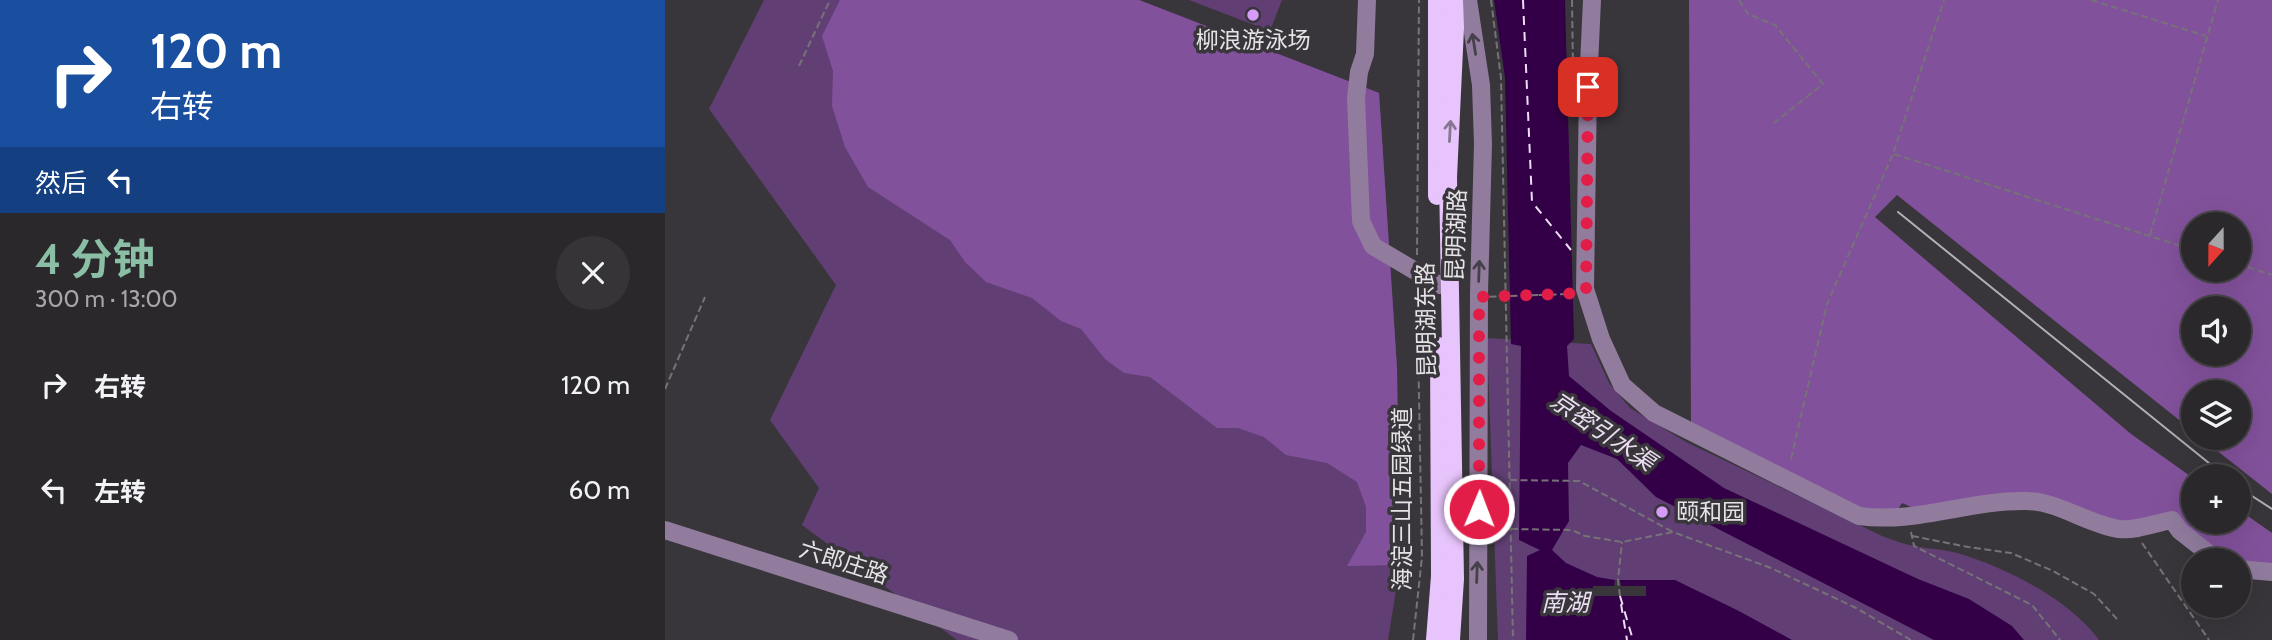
<!DOCTYPE html>
<html lang="zh">
<head>
<meta charset="utf-8">
<style>
  :root { --surface:#2b282c; --page:#373438; --text:#f1f3f6; --muted:#a6a6a9; --line:#474448; --accent:#8abfa5 }
  body { margin:0; font-family:Cabin,"Noto Sans SC",sans-serif; background:var(--page); color:var(--text); height:100vh; display:flex; flex-direction:column; font-size:26px; white-space:nowrap }
  * { box-sizing:border-box; margin:0 }
  p { font-size:23px; color:var(--muted) }
  .icon { flex:none; width:38px; height:38px; fill:none; stroke:currentColor; stroke-width:2; stroke-linecap:round; stroke-linejoin:round }
  .map { position:relative; flex:1; overflow:hidden }
  .sheet { display:flex; flex-direction:column; background:var(--surface); width:665px }
  .sheet>* { flex:none }
  .hud { background:#1a4fa0; color:#fff; overflow:hidden }
  .needle { width:46px; rotate:201deg }
  .tools { position:absolute; left:1516px; top:212px; display:grid; gap:14px }
  .tools a { display:grid; place-items:center; width:70px; height:70px; border-radius:50%; background:var(--surface); box-shadow:0 7px 28px #0002,0 0 0 2px var(--line); font-size:35px }
  .pin { position:absolute; display:grid; place-items:center; width:60px; height:60px; color:#fff; margin:-30px; border-radius:14px; box-shadow:0 4px 10px #0006 }
  .me { position:absolute; width:77px; margin:-38px; rotate:1deg; stroke-linejoin:round; filter:drop-shadow(0 0 5px #0008) }
  .turn { display:flex; align-items:center; gap:24px; height:147px; padding:0 35px; font-size:32px }
  .turn .icon { width:91px; height:91px; stroke-width:2.5 }
  .turn b { display:block; font-size:49px; line-height:60px }
  .then { display:flex; align-items:center; height:66px; padding:0 35px; background:#0003; gap:14px; font-size:26px }
  .round { display:grid; place-items:center; flex:none; width:74px; height:74px; border-radius:37px; background:var(--page) }
  .summary { display:flex; align-items:center; justify-content:space-between; height:119px; padding:0 35px }
  h1 { font-size:42px; font-weight:700; line-height:52px; color:var(--accent) }
  ul { padding:0; list-style:none }
  li { display:flex; align-items:center; gap:21px; height:105px; padding:0 35px }
  li div { flex:1 }
  li b { display:block; font-size:26px }
  li em { font-style:normal }
  main { display:flex; flex:1; min-height:0 }
  .map>svg:first-child { display:block }
  .green { fill:#613f74 }
  .forest { fill:#82519b; fill-rule:evenodd }
  .water { fill:#330048 }
  .pier { fill:#39363b }
  .lines { fill:none; stroke-linecap:round; stroke-linejoin:round }
  .ferry { stroke:#ebdef3; stroke-width:2; stroke-dasharray:9 7; stroke-linecap:butt }
  .path { stroke:#767378; stroke-width:2; stroke-dasharray:7 3.5; stroke-linecap:butt }
  .minor { stroke:#917c9e; stroke-width:18 }
  .major { stroke:#e7c4fb; stroke-width:18 }
  .tram { stroke:#b3b1b5; stroke-width:2 }
  .path-bridge { stroke:#767378; stroke-width:2; stroke-dasharray:7 3.5; stroke-linecap:butt }
  .oneway { stroke:#46404a }
  .oneway2 { stroke:#877691 }
  .route { stroke:#e11d48; stroke-width:12; stroke-dasharray:0 21.6 }
  .poi-dot { fill:#d79bf9; stroke:#39363b; stroke-width:2.5 }
  .labels { text-anchor:middle; dominant-baseline:central; stroke-width:7; stroke-linejoin:round; paint-order:stroke }
  .poi-label { font-size:23px; fill:#e5e3e6; stroke:#39363b }
  .street-label { font-size:23px; fill:#e5e3e6; stroke:#39363b }
  .water-label { font-size:24px; font-style:italic; fill:#ebdef3; stroke:#39363b }
</style>
</head>
<body>
<main>
<section class="sheet">
<div class="hud">
<div class="turn"><svg class="icon" aria-label="right" viewBox="0 0 24 24"><path d="M7 20v-9h11M14 6l5 5-5 5"/></svg><div><b>120 m</b>右转</div></div>
<div class="then">然后<svg class="icon" aria-label="left" viewBox="0 0 24 24"><path d="M17 20v-9H6M10 6l-5 5 5 5"/></svg></div>
</div>
<div class="summary"><div><h1>4 分钟</h1><p>300 m · 13:00</p></div><a class="round"><svg class="icon" aria-label="close" viewBox="0 0 24 24"><path d="M6 6l12 12M18 6L6 18"/></svg></a></div>
<ul>
<li><svg class="icon" aria-label="right" viewBox="0 0 24 24"><path d="M7 20v-9h11M14 6l5 5-5 5"/></svg><div><b>右转</b></div><em>120 m</em></li>
<li><svg class="icon" aria-label="left" viewBox="0 0 24 24"><path d="M17 20v-9H6M10 6l-5 5 5 5"/></svg><div><b>左转</b></div><em>60 m</em></li>
</ul>
</section>
<div class="map">
<svg width="1607" height="640" viewBox="0 0 1607 640">
  <rect width="100%" height="100%" fill="#39363b"/>
  <g class="green">
    <polygon points="99,0 474,0 714,93 732,368 735,565 723,640 292,640 137,525 154,488 105,420 171,285 44,109"/>
    <polygon points="524,0 617,0 605,31"/>
    <path d="M822 338 926 344 944 383 965 408 1021 442 1217 536C1228 540 1238 544 1249 546 1263 549 1278 549 1292 553 1340 567 1404 599 1434 640H833Z"/>
  </g>
  <g class="forest">
    <polygon points="175,0 474,0 714,93 732,368 735,565 682,566 701,532 701,507 692,482 662,463 621,455 599,437 573,428 552,428 485,377 459,373 440,359 416,329 396,321 367,298 321,282 300,262 285,240 203,187 180,147 167,106 168,71 157,36"/>
    <path d="M1024 0H1607V494L1536 438H1573V392H1528V431L1232 195 1210 217 1466 434 1528 478V522H1573V509L1607 533V565L1573 561 1527 533 1509 513 1450 525 1409 507 1258 512 1237 503 1232 511 1192 513 1026 429ZM1528 224H1573V270H1528ZM1528 308H1573V354H1528Z"/>
  </g>
  <polygon class="water" points="829,0 900,0 909,339 902,346 904,376 946,411 1059,488 1253,579 1304,599 1347,626 1359,640 1269,640 991,497 952,459 916,445 903,463 904,521 887,550 901,563 932,577 950,580 1010,580 1074,611 1127,640 861,640 862,556 875,550 854,540 856,346 846,344 840,78"/>
  <polygon class="pier" points="950,580 955,580 956,586 981,586 981,596 928,596 928,586 949,586"/>
  <g class="lines">
    <g class="ferry">
      <polyline points="858,0 867,202 906,250"/>
      <polyline points="955,596 968,640"/>
      <polyline points="956,604 962,640"/>
    </g>
    <g class="path">
      <polyline points="826,0 836,78 848,640"/>
      <polyline points="907,0 908,69"/>
      <polyline points="1074,0 1083,14 1110,25 1158,84 1109,123"/>
      <polyline points="1426,0 1541,36"/>
      <polyline points="134,66 165,0"/>
      <polyline points="1229,154 1528,250"/>
      <polyline points="1485,235 1553,0"/>
      <polyline points="752,255 754,0"/>
      <polyline points="1573,264 1607,275"/>
      <polyline points="874,295 906,294"/>
      <polyline points="0,389 40,297"/>
      <polyline points="1126,459 1162,304 1228,154 1279,0"/>
      <polyline points="845,480 914,481 1008,532"/>
      <polyline points="846,529 907,530 920,536 957,542 1008,532 1106,568 1191,608 1246,640"/>
      <polyline points="1246,532 1249,546 1367,605 1395,640"/>
      <polyline points="1247,536 1303,547 1346,553 1388,571 1429,594 1452,619"/>
      <polyline points="1477,543 1544,640"/>
      <polyline points="955,596 953,580 957,542"/>
      <polyline points="748,640 757,557 752,288"/>
    </g>
    <g class="minor">
      <polyline points="702,0 700,54 694,72 691,98 696,221 708,246 774,285"/>
      <polyline points="803,0 816,85 818,144 814,293 813,640"/>
      <path d="M927 0 923 87 920 289 936 339 957 385 989 413 1194 516C1251 524 1304 500 1361 501 1393 501 1422 524 1454 529 1470 531 1491 523 1507 520L1515 531 1552 560"/>
      <polyline points="0,530 344,640"/>
      <polyline points="1573,569 1607,572"/>
    </g>
    <g class="major">
      <polyline points="772,196 772,0"/>
      <polyline points="770,640 775,576 774,346"/>
      <polyline points="786,640 790,579 783,177 790,28 789,0"/>
    </g>
    <g class="tram">
      <polyline points="1233,212 1560,476"/>
      <polyline points="1573,487 1607,509"/>
    </g>
    <polyline class="path-bridge" points="814,297 874,295"/>
  </g>
  <defs><path id="oneway-shaft" d="M-6 0H5M1.5-3L5.5 0L1.5 3" fill="none" stroke-width="1.6" stroke-linecap="round" stroke-linejoin="round" transform="scale(1.75)"/></defs>
  <g class="oneway">
    <use href="#oneway-shaft" transform="translate(809 44) rotate(-99)"/>
    <use href="#oneway-shaft" transform="translate(814 271) rotate(-88)"/>
    <use href="#oneway-shaft" transform="translate(812 572) rotate(-88)"/>
  </g>
  <use class="oneway2" href="#oneway-shaft" transform="translate(785 131) rotate(-87)"/>
  <g class="lines">
    <polyline class="route" points="814,509 814,297 921,293 923,87"/>
  </g>
  <g class="poi-dot">
    <circle cx="588" cy="15" r="7"/>
    <circle cx="997" cy="512" r="7"/>
  </g>
  <g class="labels">
    <g class="poi-label">
      <text x="588" y="40">柳浪游泳场</text>
      <text x="1011" y="512" text-anchor="start">颐和园</text>
    </g>
    <g class="street-label">
      <text transform="translate(791 235) rotate(-88)">昆明湖路</text>
      <text transform="translate(761 320) rotate(-91)">昆明湖东路</text>
      <text transform="translate(737 499) rotate(-90)">海淀三山五园绿道</text>
      <text transform="translate(179 562) rotate(18)">六郎庄路</text>
    </g>
    <g class="water-label">
      <text transform="translate(938 431) rotate(34)">京密引水渠</text>
      <text x="900" y="602">南湖</text>
    </g>
  </g>
</svg>
<div class="tools">
<a><svg class="needle" viewBox="-14 -14 28 28"><path d="M0-13l5 13h-10z" fill="#e53935"/><path d="M0 13l5-13h-10z" fill="#a6a6a9"/></svg></a>
<a><svg class="icon" aria-label="sound" viewBox="0 0 24 24"><path d="M4 9h4l5-4v14l-5-4H4zM17 9q2 3 0 6"/></svg></a>
<a><svg class="icon" aria-label="layers" viewBox="0 0 24 24"><path d="M12 4l9 5-9 5-9-5zM3 14l9 5 9-5"/></svg></a>
<a>+</a>
<a>−</a>
</div>
<div class="pin" style="left:923px;top:87px;background:#d93025"><svg class="icon" aria-label="arrive" viewBox="0 0 24 24"><path d="M6 21V4h12l-3 4 3 4H6"/></svg></div>
<svg class="me" style="left:814px;top:509px" viewBox="-20 -20 40 40"><circle r="17" fill="#e11d48" stroke="#fff" stroke-width="3"/><path d="M0-11L8 9 0 5-8 9z" fill="#fff"/></svg>
</div>
</main>
</body>
</html>
